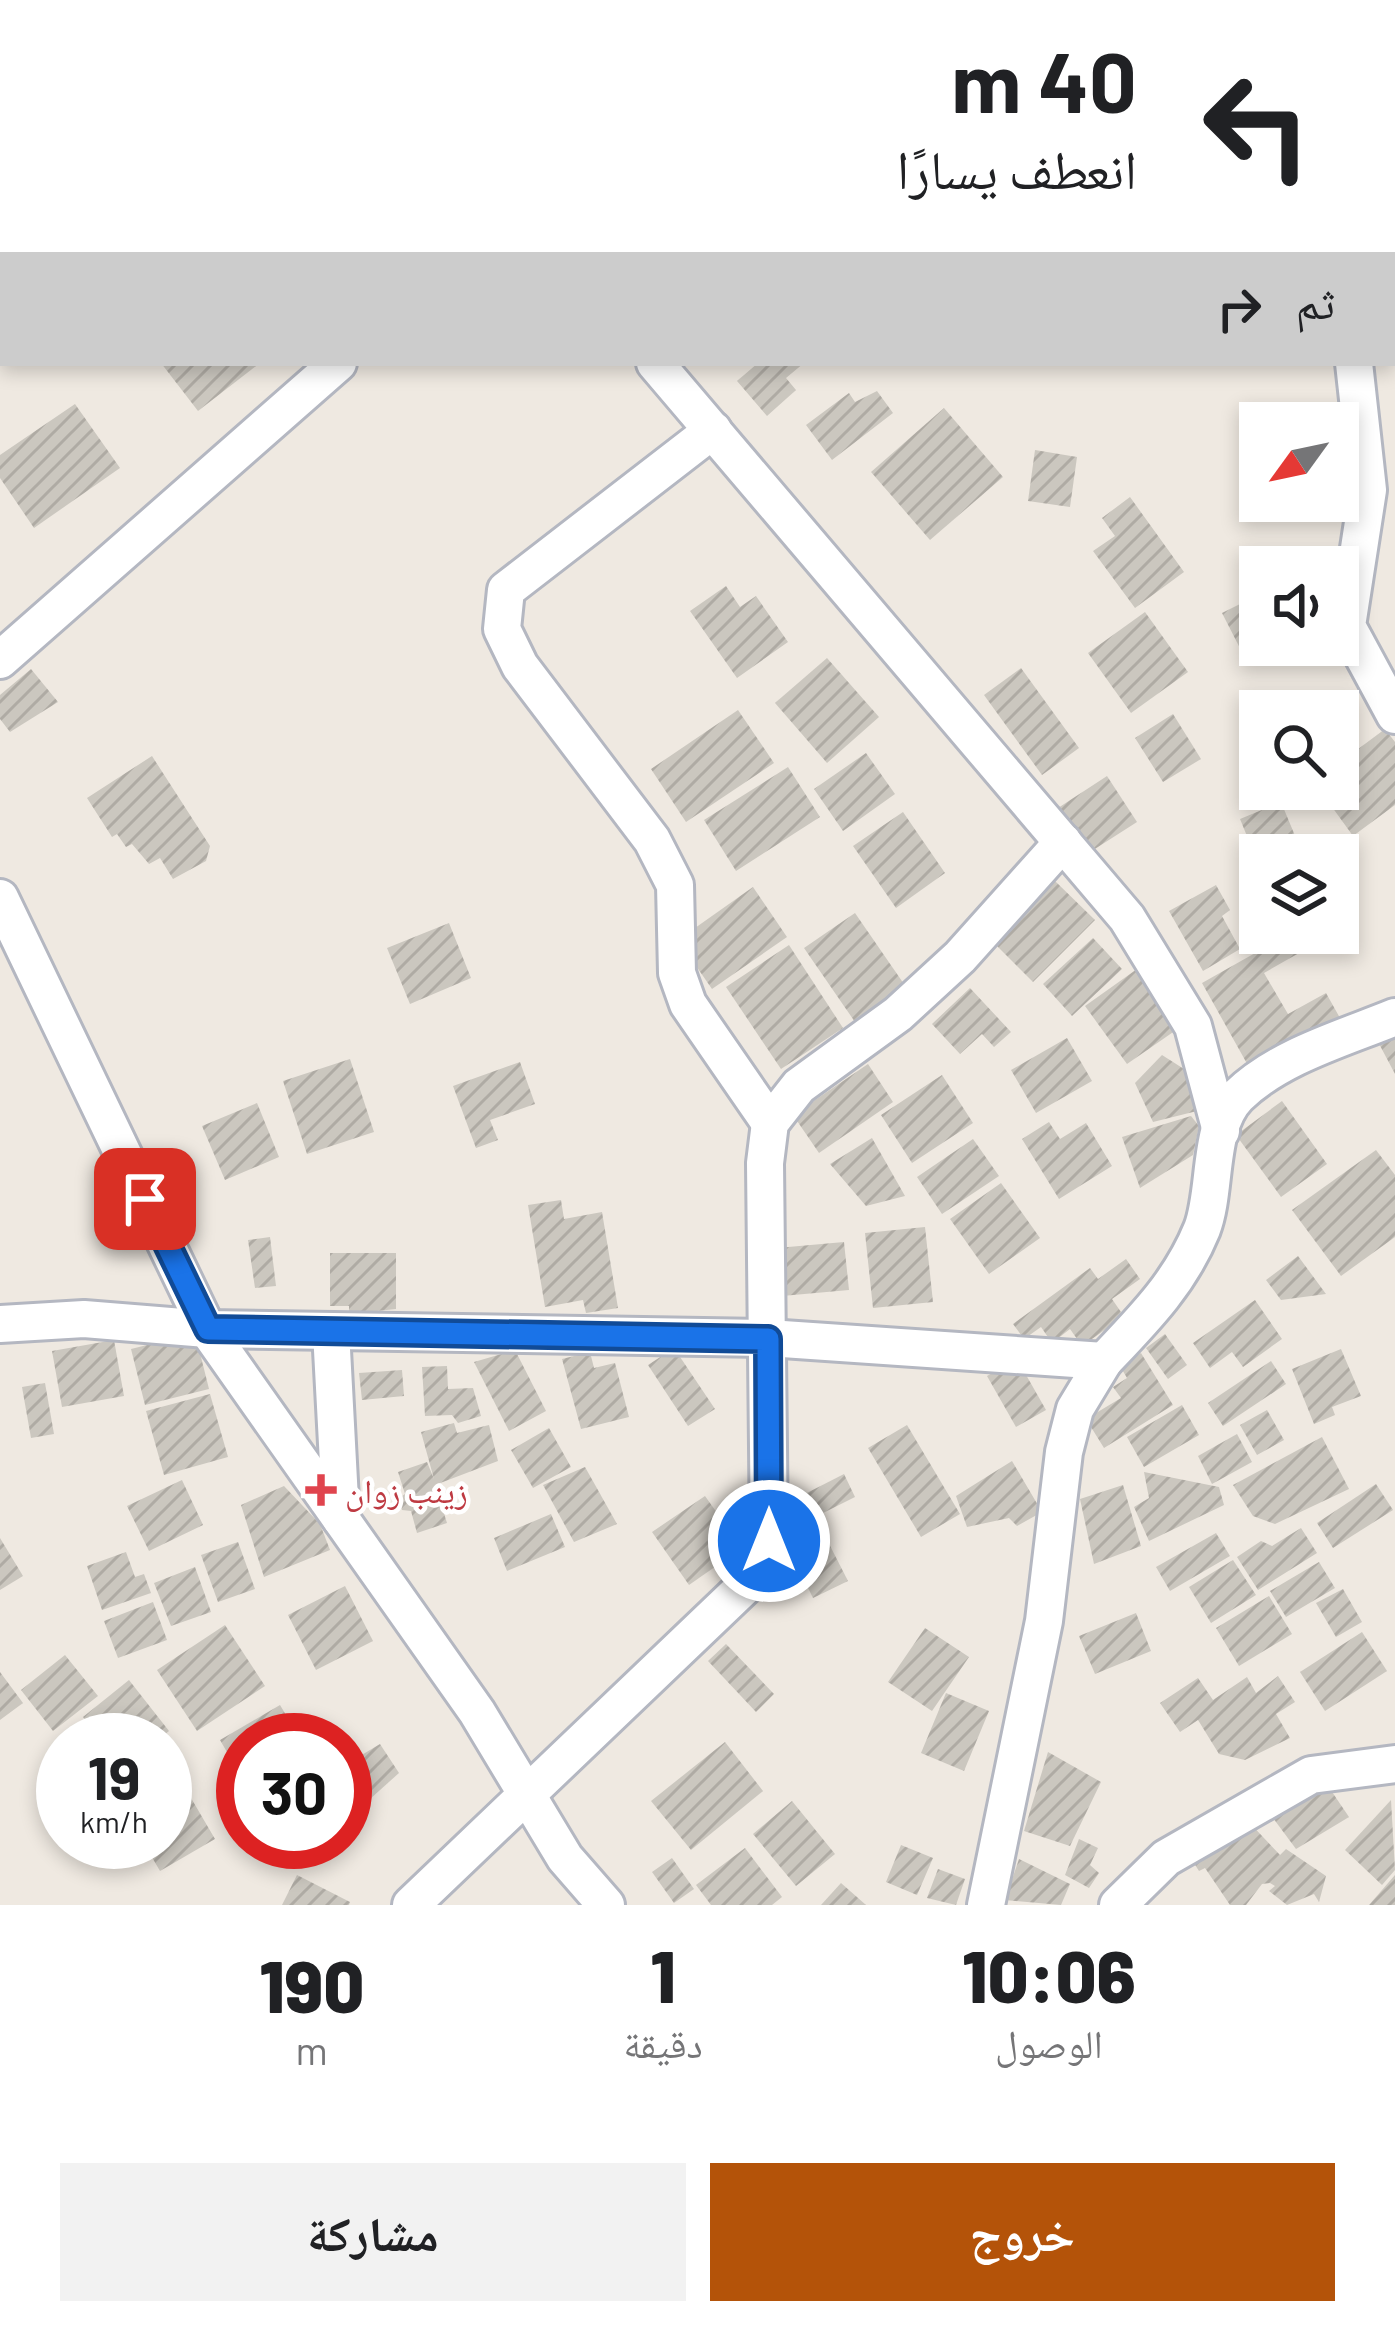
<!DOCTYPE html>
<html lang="ar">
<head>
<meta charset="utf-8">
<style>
  :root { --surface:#fff; --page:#f2f2f2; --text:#202124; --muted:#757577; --accent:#b45309 }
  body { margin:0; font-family:Barlow,"Noto Naskh Arabic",sans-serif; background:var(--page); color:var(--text); direction:rtl; height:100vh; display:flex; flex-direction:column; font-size:45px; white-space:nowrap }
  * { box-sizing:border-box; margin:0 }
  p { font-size:39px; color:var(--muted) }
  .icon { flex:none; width:66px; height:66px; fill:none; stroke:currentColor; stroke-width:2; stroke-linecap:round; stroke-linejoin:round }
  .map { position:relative; height:1905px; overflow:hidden; direction:ltr }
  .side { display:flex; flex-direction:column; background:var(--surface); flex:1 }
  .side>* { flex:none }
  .guide { position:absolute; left:0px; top:0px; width:1395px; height:366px; box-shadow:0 6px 18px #0003; direction:rtl; background:#fff; color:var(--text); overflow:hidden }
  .needle { width:78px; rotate:237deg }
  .tools { position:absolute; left:1239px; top:402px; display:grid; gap:24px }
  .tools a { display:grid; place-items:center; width:120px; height:120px; border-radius:0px; background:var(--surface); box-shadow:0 6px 18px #0003; font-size:60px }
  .speed { position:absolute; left:36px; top:1713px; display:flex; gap:24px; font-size:60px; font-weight:700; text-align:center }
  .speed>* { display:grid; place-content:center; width:156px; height:156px; border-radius:50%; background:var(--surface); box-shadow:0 6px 18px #0003; line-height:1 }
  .speed small { font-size:30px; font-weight:400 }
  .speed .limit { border:18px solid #d22; background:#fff; color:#111 }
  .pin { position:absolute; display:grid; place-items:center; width:102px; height:102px; color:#fff; margin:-51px; border-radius:24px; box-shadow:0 6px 18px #0006 }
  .me { position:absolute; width:132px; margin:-66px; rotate:0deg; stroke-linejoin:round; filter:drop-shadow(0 0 9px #0008) }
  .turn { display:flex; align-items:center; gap:42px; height:252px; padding:0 60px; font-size:54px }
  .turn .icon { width:156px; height:156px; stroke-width:2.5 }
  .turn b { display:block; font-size:84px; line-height:102px }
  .then { display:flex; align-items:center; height:114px; padding:0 60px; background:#0003; gap:24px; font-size:45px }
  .eta { display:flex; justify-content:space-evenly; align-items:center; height:204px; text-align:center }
  .eta b { font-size:72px; font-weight:800; line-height:84px }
  .cta { display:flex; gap:24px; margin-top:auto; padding:24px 60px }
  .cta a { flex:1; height:138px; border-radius:0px; background:var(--accent); color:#fff; font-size:48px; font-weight:800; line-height:138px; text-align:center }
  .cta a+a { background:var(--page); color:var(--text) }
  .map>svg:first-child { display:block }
  .building { fill:url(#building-hatch) }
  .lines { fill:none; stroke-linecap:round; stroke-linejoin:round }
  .minor-casing { stroke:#b4b7c1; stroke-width:42 }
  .minor { stroke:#fff; stroke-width:36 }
  .route-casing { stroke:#114b97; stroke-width:30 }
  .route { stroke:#1a73e8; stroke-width:21 }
  .health-dot { fill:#e0444e; stroke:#fff; stroke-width:4.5 }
  .labels { text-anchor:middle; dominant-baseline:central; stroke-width:9; stroke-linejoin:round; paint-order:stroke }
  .health-label { font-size:33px; fill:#be3a42; stroke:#fff; text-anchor:start }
</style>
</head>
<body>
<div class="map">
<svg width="1395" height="1905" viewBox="0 0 1395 1905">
  <defs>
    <pattern id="building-hatch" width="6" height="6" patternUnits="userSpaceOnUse" patternTransform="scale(3)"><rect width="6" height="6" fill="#cbc7bf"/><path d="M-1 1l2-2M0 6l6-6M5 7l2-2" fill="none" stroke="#afaba4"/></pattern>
  </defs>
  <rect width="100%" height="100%" fill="#efe9e1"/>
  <g class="building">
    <polygon points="161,363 260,363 198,411"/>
    <polygon points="758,363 804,363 786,378 796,390 767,416 737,381"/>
    <polygon points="877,391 893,413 832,460 806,425 849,393 855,402"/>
    <polygon points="75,404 120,468 34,528 0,478 0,455"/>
    <polygon points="944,408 1003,477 930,540 871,472"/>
    <polygon points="1035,450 1077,457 1070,507 1028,501"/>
    <polygon points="1130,497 1184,572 1135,608 1093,551 1115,536 1102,518"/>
    <polygon points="726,586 740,607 756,596 788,642 737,678 690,611"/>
    <polygon points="1260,594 1260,648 1244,656 1222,613"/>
    <polygon points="1145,612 1188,672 1131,713 1088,653"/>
    <polygon points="827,658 879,717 827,763 775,703"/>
    <polygon points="1021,668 1079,748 1042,775 984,695"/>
    <polygon points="31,669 58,702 10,732 0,719 0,695"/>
    <polygon points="738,710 774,763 686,822 651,769"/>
    <polygon points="1173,714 1201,759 1163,782 1135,738"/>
    <polygon points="1385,729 1395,742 1395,805 1353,836 1319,789 1338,789 1338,764"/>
    <polygon points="866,753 895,794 843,831 814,789"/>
    <polygon points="152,756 210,846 206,861 173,879 160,858 149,864 132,844 126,847 117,834 112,837 87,798"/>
    <polygon points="788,767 820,817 736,871 704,820"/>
    <polygon points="1107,776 1137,822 1087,854 1058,808"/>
    <polygon points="1281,802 1303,855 1263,855 1256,838 1249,841 1240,819"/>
    <polygon points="903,812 945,873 896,908 853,846"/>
    <polygon points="1338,865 1355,909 1338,915"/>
    <polygon points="1055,881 1095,920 1033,982 995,944"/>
    <polygon points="1216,885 1230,910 1222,916 1240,949 1203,971 1169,911"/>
    <polygon points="753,887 787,937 712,989 678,940"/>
    <polygon points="855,913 906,987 855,1022 804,948"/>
    <polygon points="449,923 471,978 410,1004 387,948"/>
    <polygon points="1289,934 1299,953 1264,973 1288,1014 1326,993 1340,1018 1250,1069 1202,983"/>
    <polygon points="1093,938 1122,969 1072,1016 1043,984"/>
    <polygon points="789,945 843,1028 781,1069 726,987"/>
    <polygon points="1137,969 1179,1028 1127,1064 1085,1006"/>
    <polygon points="970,988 1011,1032 994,1047 982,1034 960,1054 932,1024"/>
    <polygon points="1395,1027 1395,1074 1376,1038"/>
    <polygon points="1067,1038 1092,1081 1036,1113 1011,1070"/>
    <polygon points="1162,1055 1184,1069 1197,1111 1153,1122 1135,1083"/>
    <polygon points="350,1059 374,1132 307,1154 283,1081"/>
    <polygon points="520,1062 535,1104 490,1120 498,1140 476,1148 453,1086"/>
    <polygon points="868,1064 893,1102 819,1153 793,1115"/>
    <polygon points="942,1075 973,1123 912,1163 881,1115"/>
    <polygon points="1282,1101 1327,1164 1281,1197 1236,1135"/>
    <polygon points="257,1103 279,1157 225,1180 202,1126"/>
    <polygon points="1191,1116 1199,1126 1193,1155 1140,1188 1122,1137"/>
    <polygon points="1049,1122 1060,1139 1086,1123 1112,1166 1059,1199 1022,1139"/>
    <polygon points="872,1138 905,1196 866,1206 830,1164"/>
    <polygon points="973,1139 999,1176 942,1214 917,1177"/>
    <polygon points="1376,1150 1395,1175 1395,1237 1341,1276 1292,1210"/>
    <polygon points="1001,1183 1040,1238 989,1274 950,1219"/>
    <polygon points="561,1200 564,1219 602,1212 618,1308 586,1313 583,1300 545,1307 528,1205"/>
    <polygon points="925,1227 933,1302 873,1308 865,1233"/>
    <polygon points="270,1237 276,1286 255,1288 248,1240"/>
    <polygon points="844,1242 849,1290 782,1296 777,1248"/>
    <polygon points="330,1253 396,1253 396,1309 349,1314 349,1306 330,1306"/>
    <polygon points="1298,1256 1326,1294 1281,1300 1266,1280"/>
    <polygon points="1126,1259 1140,1279 1112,1299 1121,1312 1116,1322 1082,1346 1070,1329 1052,1343 1041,1327 1024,1339 1013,1324 1090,1268 1098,1279"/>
    <polygon points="1255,1300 1282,1339 1243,1367 1232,1352 1210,1368 1193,1343"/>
    <polygon points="195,1333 209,1389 145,1405 131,1349"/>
    <polygon points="1165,1334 1187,1365 1168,1379 1146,1348"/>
    <polygon points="114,1340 124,1396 62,1407 52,1351"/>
    <polygon points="674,1348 715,1409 688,1426 648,1365"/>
    <polygon points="1341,1349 1361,1396 1332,1407 1335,1415 1314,1424 1292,1369"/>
    <polygon points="515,1350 546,1411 509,1431 474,1362"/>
    <polygon points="590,1352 594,1368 615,1363 629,1417 581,1429 562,1359"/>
    <polygon points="1141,1353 1173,1405 1104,1448 1086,1419 1121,1398 1113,1387 1127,1378 1120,1366"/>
    <polygon points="1017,1359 1046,1410 1016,1427 987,1376"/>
    <polygon points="1271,1361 1286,1384 1223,1426 1208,1403"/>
    <polygon points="447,1366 448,1389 473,1388 481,1416 458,1423 452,1415 425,1416 422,1367"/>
    <polygon points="402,1370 404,1396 362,1400 359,1373"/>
    <polygon points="45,1383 54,1434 31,1438 22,1387"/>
    <polygon points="210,1394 228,1457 164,1475 146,1411"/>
    <polygon points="1182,1405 1199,1435 1144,1467 1127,1437"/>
    <polygon points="1267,1410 1284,1440 1257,1455 1240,1425"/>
    <polygon points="454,1423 457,1433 489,1425 498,1461 435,1485 447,1523 417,1533 411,1511 402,1510 399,1498 405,1494 398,1472 427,1462 434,1479 421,1432"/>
    <polygon points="907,1425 960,1514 921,1537 868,1448"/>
    <polygon points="549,1428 571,1467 533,1488 511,1450"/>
    <polygon points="1237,1434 1252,1462 1212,1484 1198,1456"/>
    <polygon points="1322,1437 1349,1489 1275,1524 1253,1516 1233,1485"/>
    <polygon points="1012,1461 1042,1512 1017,1526 1009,1518 967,1527 956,1496"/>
    <polygon points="585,1467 617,1524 574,1542 543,1485"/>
    <polygon points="1144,1472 1219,1487 1224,1505 1149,1541 1134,1507 1149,1498"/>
    <polygon points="844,1474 855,1497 809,1520 797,1498"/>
    <polygon points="182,1480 203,1525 149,1551 127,1506"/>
    <polygon points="1376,1484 1393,1510 1333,1548 1317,1523"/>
    <polygon points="1123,1485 1141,1546 1094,1564 1080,1499"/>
    <polygon points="284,1486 320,1524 330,1550 264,1577 241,1505"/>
    <polygon points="705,1496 742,1548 689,1585 652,1532"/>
    <polygon points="551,1514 565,1547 507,1571 494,1538"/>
    <polygon points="1301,1528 1317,1553 1258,1590 1237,1557 1261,1541 1272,1546"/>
    <polygon points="823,1532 848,1581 813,1598 789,1549"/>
    <polygon points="1216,1533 1230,1556 1170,1591 1156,1567"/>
    <polygon points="0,1538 23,1576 0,1590"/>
    <polygon points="238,1542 255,1589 218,1602 201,1555"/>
    <polygon points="126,1552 135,1577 144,1574 151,1593 102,1610 87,1566"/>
    <polygon points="1233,1560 1256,1595 1211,1623 1189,1587"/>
    <polygon points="1319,1562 1335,1588 1286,1617 1270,1591"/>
    <polygon points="195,1567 211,1612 171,1626 154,1583"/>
    <polygon points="345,1586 373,1641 316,1670 288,1615"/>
    <polygon points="1343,1589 1362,1622 1336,1637 1316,1603"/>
    <polygon points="1269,1596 1292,1634 1239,1666 1216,1628"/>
    <polygon points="153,1602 167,1640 118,1658 104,1621"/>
    <polygon points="1136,1613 1151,1651 1095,1674 1079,1636"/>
    <polygon points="225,1625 265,1686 197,1731 157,1670"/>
    <polygon points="925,1628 969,1657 932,1711 888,1682"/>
    <polygon points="1362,1632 1387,1671 1325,1711 1300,1672"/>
    <polygon points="726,1644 774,1694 756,1712 708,1661"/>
    <polygon points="65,1655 98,1696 53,1731 21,1690"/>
    <polygon points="0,1672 23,1703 0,1720"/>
    <polygon points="1278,1676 1295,1702 1276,1714 1290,1738 1245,1760 1219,1754 1198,1720 1180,1732 1160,1703 1198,1678 1213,1700 1247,1677 1256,1693"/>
    <polygon points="129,1680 169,1731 158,1740 101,1740 83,1717"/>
    <polygon points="946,1693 989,1711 964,1771 921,1753"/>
    <polygon points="280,1705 301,1740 243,1740 243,1780 220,1740"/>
    <polygon points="725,1742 763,1791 691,1850 651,1801"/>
    <polygon points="380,1744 399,1773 360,1808 345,1785 345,1765"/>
    <polygon points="165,1752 190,1790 165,1807"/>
    <polygon points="1048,1752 1101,1782 1070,1846 1024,1831"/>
    <polygon points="1326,1783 1349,1817 1296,1849 1273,1818"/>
    <polygon points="191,1798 215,1839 160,1871 143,1842 165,1842 165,1813"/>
    <polygon points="1391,1800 1395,1870 1382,1885 1345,1850"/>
    <polygon points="792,1801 835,1854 796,1886 753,1834"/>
    <polygon points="1245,1818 1280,1855 1286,1849 1326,1876 1319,1902 1314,1894 1287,1905 1269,1891 1275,1886 1270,1883 1262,1884 1246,1905 1230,1905 1205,1868 1199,1871 1190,1857"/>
    <polygon points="1079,1839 1098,1848 1090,1865 1099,1873 1089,1888 1065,1875"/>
    <polygon points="75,1842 117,1842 88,1862"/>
    <polygon points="306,1842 338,1842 319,1858"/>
    <polygon points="901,1845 933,1858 917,1895 886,1882"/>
    <polygon points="745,1848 782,1897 772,1905 711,1905 696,1885"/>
    <polygon points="672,1858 694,1889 674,1903 652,1872"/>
    <polygon points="1019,1859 1070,1884 1061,1905 1005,1900"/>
    <polygon points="938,1869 965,1879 956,1905 927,1898"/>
    <polygon points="297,1875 350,1902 349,1905 282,1905"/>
    <polygon points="1395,1875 1395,1905 1369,1905"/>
    <polygon points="841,1883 866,1905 821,1905"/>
  </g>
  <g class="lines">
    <g class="minor-casing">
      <g id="minor">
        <polyline points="122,0 127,3"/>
        <polyline points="279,0 282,3"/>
        <polyline points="1317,0 1318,3"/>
        <polyline points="1392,305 1395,304"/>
        <polyline points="655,363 1127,918 1193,1026 1221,1131"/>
        <polyline points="1354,363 1368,490 1347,626 1395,715"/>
        <polyline points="713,430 506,590 502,629 520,666 652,840 675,885 677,973 688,1004 770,1123"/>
        <polyline points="0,660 338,363"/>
        <polyline points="0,898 207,1329 477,1712 565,1858 606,1905"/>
        <polyline points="0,1324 84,1319 207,1329 768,1338 1104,1361 1075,1409 1064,1452 1044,1621 986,1905"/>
        <polyline points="331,1331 341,1519"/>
        <path d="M1104 1361C1144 1319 1180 1283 1202 1229 1217 1190 1207 1127 1238 1096 1279 1056 1344 1038 1395 1017"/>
        <polyline points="411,1905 746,1585 769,1541 765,1163 770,1123 799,1086 898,1014 960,957 1063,842"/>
        <polyline points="1118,1905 1166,1858 1311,1775 1395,1764"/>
      </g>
    </g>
    <use href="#minor" class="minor"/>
  </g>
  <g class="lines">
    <g class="route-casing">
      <polyline id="route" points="145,1199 208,1329 768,1339 769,1541"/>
    </g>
    <use href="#route" class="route"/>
  </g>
  <path class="health-dot" d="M315 1472h12v12h12v12h-12v12h-12v-12h-12v-12h12z"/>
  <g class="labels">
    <g class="health-label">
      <text x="345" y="1490">زينب زوان</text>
    </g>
  </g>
</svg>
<div class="tools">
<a><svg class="needle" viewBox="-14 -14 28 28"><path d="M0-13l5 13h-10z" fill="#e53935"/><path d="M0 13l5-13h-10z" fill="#757577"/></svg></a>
<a><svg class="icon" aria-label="sound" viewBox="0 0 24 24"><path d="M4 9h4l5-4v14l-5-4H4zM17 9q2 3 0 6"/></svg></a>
<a><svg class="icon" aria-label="search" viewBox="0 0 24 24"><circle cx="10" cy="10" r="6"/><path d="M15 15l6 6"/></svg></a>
<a><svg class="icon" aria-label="layers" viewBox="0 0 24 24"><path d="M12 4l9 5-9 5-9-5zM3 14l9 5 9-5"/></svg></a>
</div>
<div class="speed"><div>19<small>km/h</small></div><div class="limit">30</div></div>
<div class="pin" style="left:145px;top:1199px;background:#d93025"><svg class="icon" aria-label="arrive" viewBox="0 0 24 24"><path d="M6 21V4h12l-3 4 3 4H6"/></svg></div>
<svg class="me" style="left:769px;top:1541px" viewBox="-20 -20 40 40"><circle r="17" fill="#1a73e8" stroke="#fff" stroke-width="3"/><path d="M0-11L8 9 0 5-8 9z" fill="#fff"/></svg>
<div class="guide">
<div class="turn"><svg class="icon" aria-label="left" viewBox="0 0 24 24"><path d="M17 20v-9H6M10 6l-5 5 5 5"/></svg><div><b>40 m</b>انعطف يسارًا</div></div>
<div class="then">ثم<svg class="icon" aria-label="right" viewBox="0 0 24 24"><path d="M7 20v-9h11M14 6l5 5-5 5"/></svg></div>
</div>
</div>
<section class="side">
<div class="eta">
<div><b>10:06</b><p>الوصول</p></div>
<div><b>1</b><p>دقيقة</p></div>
<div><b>190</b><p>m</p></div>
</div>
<div class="cta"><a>خروج</a><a>مشاركة</a></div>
</section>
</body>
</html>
